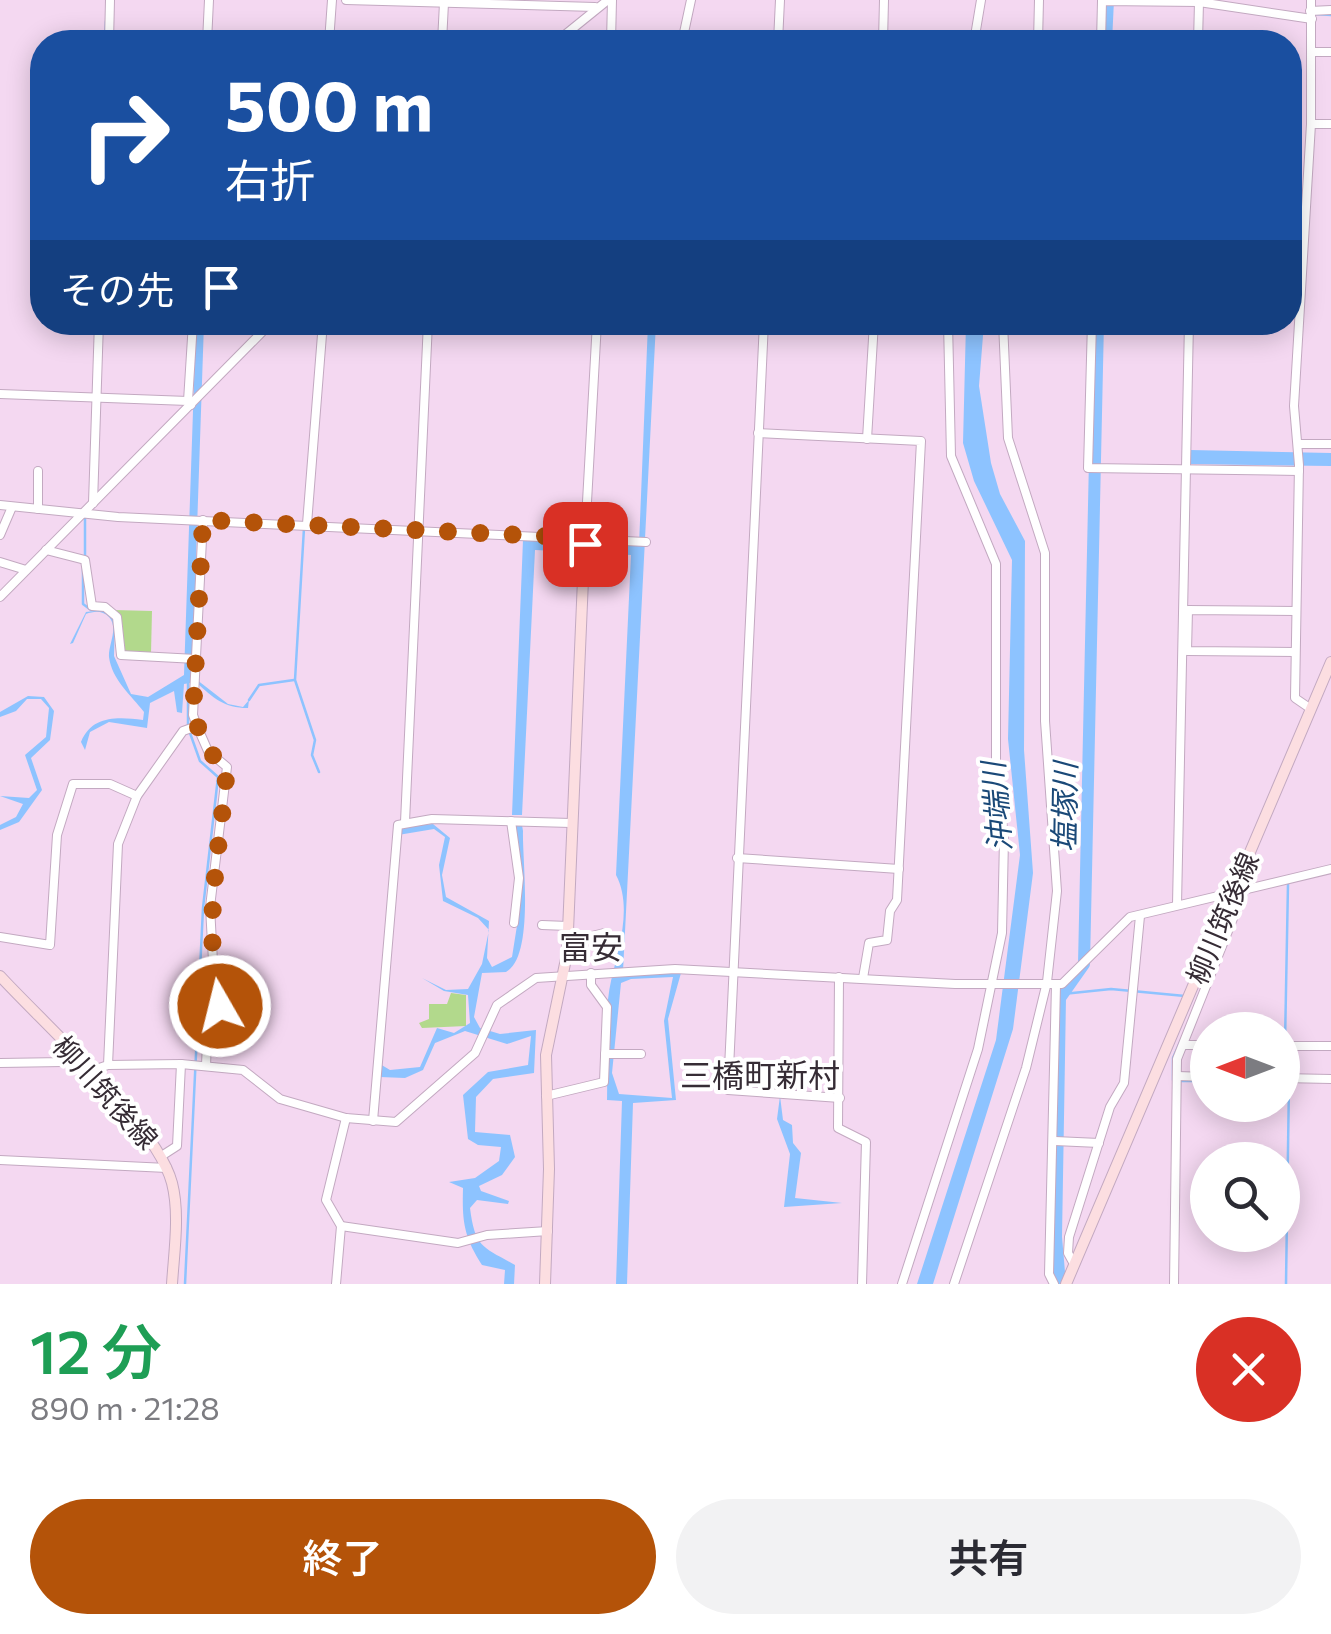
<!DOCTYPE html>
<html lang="ja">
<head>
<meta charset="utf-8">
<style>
  :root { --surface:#fff; --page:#f2f2f3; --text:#2b2b33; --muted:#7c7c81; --accent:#b45309 }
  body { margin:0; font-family:Commissioner,"Noto Sans JP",sans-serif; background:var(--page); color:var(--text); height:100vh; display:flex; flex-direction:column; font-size:38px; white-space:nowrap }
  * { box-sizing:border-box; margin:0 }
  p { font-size:32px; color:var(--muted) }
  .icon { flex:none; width:55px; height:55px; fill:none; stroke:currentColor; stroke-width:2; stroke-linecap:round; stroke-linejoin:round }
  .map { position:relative; height:1284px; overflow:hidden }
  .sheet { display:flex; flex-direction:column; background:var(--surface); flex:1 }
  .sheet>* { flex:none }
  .banner { position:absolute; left:30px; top:30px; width:1272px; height:305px; border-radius:40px; box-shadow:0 5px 25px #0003; background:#1a4fa0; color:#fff; overflow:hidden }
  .needle { width:65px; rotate:270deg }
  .tools { position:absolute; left:1190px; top:1012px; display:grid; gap:20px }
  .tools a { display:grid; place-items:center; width:110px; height:110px; border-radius:50%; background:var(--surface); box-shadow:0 5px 25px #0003; font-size:50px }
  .pin { position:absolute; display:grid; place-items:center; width:85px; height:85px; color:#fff; margin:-42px; border-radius:20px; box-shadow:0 5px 15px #0006 }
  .me { position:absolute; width:110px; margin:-55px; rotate:352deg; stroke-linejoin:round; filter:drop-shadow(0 0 8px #0008) }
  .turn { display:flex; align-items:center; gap:35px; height:210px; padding:0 30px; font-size:45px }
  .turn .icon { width:130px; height:130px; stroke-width:2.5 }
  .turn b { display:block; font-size:70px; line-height:85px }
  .then { display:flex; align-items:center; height:95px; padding:0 30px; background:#0003; gap:20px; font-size:38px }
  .round { display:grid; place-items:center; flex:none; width:105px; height:105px; border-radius:52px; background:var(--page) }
  .head { display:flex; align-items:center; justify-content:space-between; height:170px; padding:0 30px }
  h1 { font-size:60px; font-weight:600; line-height:75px; color:#1e9e55 }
  .button { display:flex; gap:20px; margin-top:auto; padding:20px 30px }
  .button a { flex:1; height:115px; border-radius:60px; background:var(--accent); color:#fff; font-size:40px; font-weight:600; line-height:115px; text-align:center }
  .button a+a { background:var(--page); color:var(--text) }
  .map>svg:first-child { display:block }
  .grass { fill:#b2d98c }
  .water { fill:#8dc3ff; fill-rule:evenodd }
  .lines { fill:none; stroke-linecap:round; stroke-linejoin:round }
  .stream { stroke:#8dc3ff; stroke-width:2.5 }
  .river { stroke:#8dc3ff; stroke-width:12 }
  .street-casing { stroke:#c3a9c1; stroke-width:10 }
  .secondary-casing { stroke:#c3a9c1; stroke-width:12 }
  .street { stroke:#fff; stroke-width:8 }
  .secondary { stroke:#fcdee1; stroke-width:10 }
  .route { stroke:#b45309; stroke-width:18; stroke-dasharray:0 32.4 }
  .labels { text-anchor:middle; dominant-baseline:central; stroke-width:8; stroke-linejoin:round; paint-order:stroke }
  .street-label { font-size:28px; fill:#362c35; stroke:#fff }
  .water-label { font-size:30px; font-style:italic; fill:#1a4978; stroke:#fff }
  .quarter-label { font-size:32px; fill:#362c35; stroke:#fff }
</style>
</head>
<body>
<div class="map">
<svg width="1331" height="1284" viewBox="0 0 1331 1284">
  <rect width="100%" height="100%" fill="#f4d8f1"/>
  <g class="grass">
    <polygon points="113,610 152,611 151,653 120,653"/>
    <polygon points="451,993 466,995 466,1026 422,1028 419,1023 429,1019 429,1004 447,1004"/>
  </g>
  <g class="water">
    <path d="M196 323H204L192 676 228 704 243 707 249 700 248 708C224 708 213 698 196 682L184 684 182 713 177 712 174 691 150 703 147 728 109 722 90 732 85 750 81 742C92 715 118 717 143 720L144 712C131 695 112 680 109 657 108 645 119 628 109 617 102 610 94 611 86 614L73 643 70 644 86 612 102 610 115 621 114 656 131 694 148 697 184 675Z"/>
    <path d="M648 323H656L623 971 681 973 668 1019 676 1100 633 1103 627 1284H616L622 1101 607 1100C608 1063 603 1017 611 981 618 950 633 907 616 875L631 555 588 553V545H639ZM673 977 664 1021 672 1098 619 1094 612 1073 621 983 631 979Z"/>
    <polygon points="966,323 984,323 979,386 991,463 1000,494 1025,541 1024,750 1033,873 1013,1029 933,1284 917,1284 996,1040 1020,855 1008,739 1012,560 974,481 963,443"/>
    <polygon points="1190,450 1331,453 1331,466 1191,464"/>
    <polygon points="523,540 579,544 579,552 535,550 522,815 512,815"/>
    <polygon points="28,696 44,697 54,711 50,740 31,758 42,790 19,822 0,830 0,825 16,817 23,804 0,796 29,798 37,790 25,755 46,737 49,708 41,699 27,699 16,711 0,717 0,712"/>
    <path d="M433 824 450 838 442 875 446 897 489 921 487 958 492 967 512 957 519 913 516 825H522L523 831C522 860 535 956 506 972L482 973 474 1017 480 1028 500 1034 536 1030 534 1073 493 1079 476 1097 475 1132 510 1135 515 1157 502 1175 479 1186 481 1191 509 1201 508 1204 477 1200 470 1208C475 1249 484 1247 515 1265L514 1284H504L505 1270 482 1265C464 1237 462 1222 463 1188L449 1182 475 1178 499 1161 501 1147 478 1145 468 1139 463 1095 488 1072 528 1065 531 1036 507 1044 465 1031 435 1043 423 1070 405 1078 380 1077V1064L390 1070 420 1067 437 1028 454 1033 470 1023 468 995 444 991 422 978 446 990 468 989 482 964 489 930 478 918 443 901 439 865 445 837 434 829 398 835 399 827Z"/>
    <polygon points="780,1096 783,1120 792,1125 793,1143 801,1153 795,1198 842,1203 784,1207 790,1154 777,1119"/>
  </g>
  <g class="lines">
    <g class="stream">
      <polyline points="1316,14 1331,15"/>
      <polyline points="105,42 106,21"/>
      <polyline points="85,518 85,556"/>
      <polyline points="304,528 295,680 315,740 312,755 319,772"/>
      <polyline points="83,569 83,604 91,610"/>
      <polyline points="249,700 259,685 294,680"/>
      <polyline points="188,725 188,683"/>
      <polyline points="1063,994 1111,989 1185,996"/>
      <polyline points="1285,1043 1288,884"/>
      <polyline points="1173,1080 1173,1058 1181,1040"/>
      <polyline points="1181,1081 1205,1081"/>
      <polyline points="1282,1082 1289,1082 1286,1284"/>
      <polyline points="185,1284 203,908 218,777 200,761 190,733"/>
    </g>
    <g class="river">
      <polyline points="1106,42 1108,0"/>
      <polyline points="1060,1284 1056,1237 1060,998 1084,964 1098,322"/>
    </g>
    <g class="street-casing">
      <g id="street">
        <polyline points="346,0 595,7"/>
        <polyline points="1311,0 1311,124 1294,406 1299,465 1295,698 1311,709"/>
        <polyline points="1310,11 1331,10"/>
        <polyline points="109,42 110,0"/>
        <polyline points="207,42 209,0"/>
        <polyline points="329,42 332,0"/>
        <polyline points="442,42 444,3"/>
        <polyline points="556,42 608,0"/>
        <polyline points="611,42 612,0"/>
        <polyline points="682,42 691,0"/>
        <polyline points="778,42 780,0"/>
        <polyline points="883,42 884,0"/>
        <polyline points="974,42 981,0"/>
        <polyline points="1038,42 1039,0"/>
        <polyline points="1101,42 1102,1 1199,2 1312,19"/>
        <polyline points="1198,42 1199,2"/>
        <polyline points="1311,52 1331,52"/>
        <polyline points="1311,124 1331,124"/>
        <polyline points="764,322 728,1090 840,1098"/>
        <polyline points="1092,322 1088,468 1299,471"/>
        <polyline points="0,394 188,401 191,405"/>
        <polyline points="188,401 193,322"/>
        <polyline points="758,433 921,441 897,900 890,911 887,940 869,943 863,978"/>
        <polyline points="867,439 874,322"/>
        <polyline points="1298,444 1331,444"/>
        <polyline points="38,471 38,509"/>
        <polyline points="93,503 99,322"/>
        <polyline points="0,505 118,517 646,542"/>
        <polyline points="307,524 323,322"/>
        <polyline points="0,535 12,507"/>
        <polyline points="46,550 85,560 92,606 105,607 117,617 121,655 196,659"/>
        <polyline points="584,556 597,322"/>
        <polyline points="0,562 26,570"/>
        <polyline points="0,597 272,322"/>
        <polyline points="1295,652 1187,651 1188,610 1296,611"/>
        <polyline points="197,726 193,715 203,520"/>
        <polyline points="511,821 519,878 514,923"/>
        <polyline points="405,822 428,322"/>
        <polyline points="737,858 899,869"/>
        <polyline points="1177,905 1189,322"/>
        <polyline points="542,925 568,926"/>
        <polyline points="0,937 50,945 57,835 73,784 110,784 137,796"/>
        <polyline points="568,942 604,933"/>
        <polyline points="839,977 838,1128 866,1142 862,1284"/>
        <polyline points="1184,1045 1208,1045"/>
        <polyline points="1282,1046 1331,1046"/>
        <polyline points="605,1054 641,1054"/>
        <polyline points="0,1063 63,1062 74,1055"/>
        <polyline points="181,1064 243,1070 280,1099 346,1118 396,1122 475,1053 497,1005 536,978 675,969 955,984 1062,984 1130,917 1331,869"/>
        <polyline points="108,1065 181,1064 177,1146 163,1155"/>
        <polyline points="90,1071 108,1065 118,844 137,796 183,731 197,726 208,751 227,767 210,907 213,961 224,990 220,1006 208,1020 206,1065"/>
        <polyline points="1177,1076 1208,1077"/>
        <polyline points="1282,1078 1331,1079"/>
        <polyline points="546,1096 604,1082 607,1007 591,985 591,973"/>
        <polyline points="373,1121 398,825 432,819 571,823"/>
        <polyline points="1055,1141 1099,1143"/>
        <polyline points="0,1160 167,1168"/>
        <polyline points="341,1226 458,1243 487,1235 548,1231"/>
        <polyline points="1074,1264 1068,1253 1069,1237 1110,1107 1124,1083 1140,916"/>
        <polyline points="336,1284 341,1226 326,1200 346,1118"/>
        <polyline points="902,1284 978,1049 1002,933 1004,839 996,764 996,564 951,456 948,322"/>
        <polyline points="954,1284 1026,1068 1047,982 1057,891 1045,721 1045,553 1008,438 1003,322"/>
        <polyline points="1054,1284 1049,1274 1056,985"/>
        <polyline points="1174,1284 1177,1059 1244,891"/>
      </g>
    </g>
    <g class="secondary-casing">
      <g id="secondary">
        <path d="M0 976C45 1025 157 1125 172 1183 180 1214 174 1252 172 1284"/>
        <polyline points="545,1284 549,1169 546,1055 567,954 584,556"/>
        <polyline points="1066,1284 1331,662"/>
      </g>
    </g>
    <use href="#street" class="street"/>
    <use href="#secondary" class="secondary"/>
  </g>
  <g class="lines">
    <path class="route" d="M220 1006C226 987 214 974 213 954 209 892 222 830 227 767L208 751 193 715 203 520 585 538V544"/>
  </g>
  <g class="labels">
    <g class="street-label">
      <text transform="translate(1222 918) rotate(-67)">柳川筑後線</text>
      <text transform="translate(106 1092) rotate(48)">柳川筑後線</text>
    </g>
    <g class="water-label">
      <text transform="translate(995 807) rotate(-95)">沖端川</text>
      <text transform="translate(1063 807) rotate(-89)">塩塚川</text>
    </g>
    <g class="quarter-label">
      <text x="591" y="946">富安</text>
      <text x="760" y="1074">三橋町新村</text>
    </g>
  </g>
</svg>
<div class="tools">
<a><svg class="needle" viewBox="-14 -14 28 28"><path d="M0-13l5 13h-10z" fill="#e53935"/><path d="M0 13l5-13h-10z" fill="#7c7c81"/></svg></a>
<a><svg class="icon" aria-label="search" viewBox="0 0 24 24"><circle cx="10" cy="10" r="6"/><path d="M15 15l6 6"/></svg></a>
</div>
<div class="pin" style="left:585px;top:544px;background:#d93025"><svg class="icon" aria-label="arrive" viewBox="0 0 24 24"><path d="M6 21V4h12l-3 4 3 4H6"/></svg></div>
<svg class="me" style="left:220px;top:1006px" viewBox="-20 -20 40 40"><circle r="17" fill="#b45309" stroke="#fff" stroke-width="3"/><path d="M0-11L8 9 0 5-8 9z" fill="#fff"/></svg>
<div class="banner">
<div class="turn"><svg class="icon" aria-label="right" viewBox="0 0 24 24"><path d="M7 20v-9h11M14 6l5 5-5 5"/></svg><div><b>500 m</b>右折</div></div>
<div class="then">その先<svg class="icon" aria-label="arrive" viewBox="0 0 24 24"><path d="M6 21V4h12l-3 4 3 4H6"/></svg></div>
</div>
</div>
<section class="sheet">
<div class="head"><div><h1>12 分</h1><p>890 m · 21:28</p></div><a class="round" style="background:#d93025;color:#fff"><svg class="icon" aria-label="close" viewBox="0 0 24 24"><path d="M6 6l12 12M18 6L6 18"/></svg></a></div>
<div class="button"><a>終了</a><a>共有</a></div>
</section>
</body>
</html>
